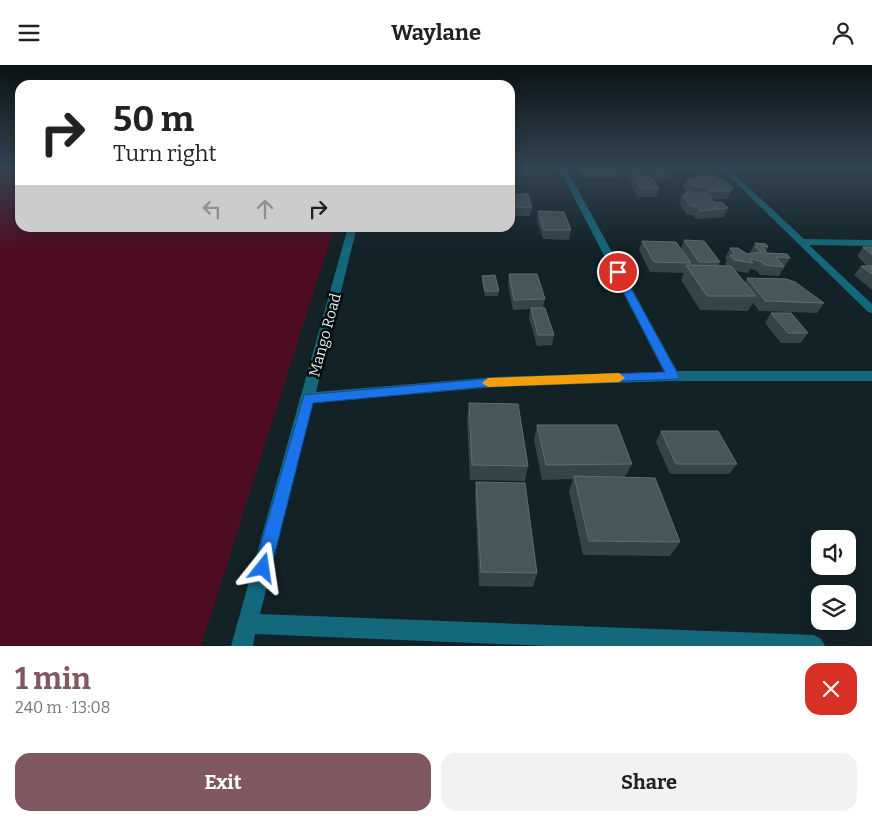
<!DOCTYPE html>
<html lang="en">
<head>
<meta charset="utf-8">
<style>
  :root { --surface:#fff; --page:#f2f2f2; --text:#222; --muted:#767676; --accent:#805861 }
  body { margin:0; font-family:Bitter,serif; background:var(--page); color:var(--text); height:100vh; display:flex; flex-direction:column; font-size:19px; white-space:nowrap }
  * { box-sizing:border-box; margin:0 }
  p { font-size:16px; color:var(--muted) }
  .icon { flex:none; width:28px; height:28px; fill:none; stroke:currentColor; stroke-width:2; stroke-linecap:round; stroke-linejoin:round }
  .map { position:relative; height:581px; overflow:hidden }
  .side { display:flex; flex-direction:column; background:var(--surface); flex:1 }
  .side>* { flex:none }
  .banner { position:absolute; left:15px; top:15px; width:500px; height:152px; border-radius:15px; box-shadow:0 2px 12px #0003; background:#fff; color:var(--text); overflow:hidden }
  .controls { position:absolute; left:811px; top:465px; display:grid; gap:10px }
  .controls a { display:grid; place-items:center; width:45px; height:45px; border-radius:10px; background:var(--surface); box-shadow:0 2px 12px #0003; font-size:25px }
  .pin { position:absolute; display:grid; place-items:center; width:42px; height:42px; color:#fff; margin:-21px; border:2px solid #fff; border-radius:50%; box-shadow:0 1px 5px #0007 }
  .me { position:absolute; width:55px; margin:-28px; rotate:15deg; stroke-linejoin:round; filter:drop-shadow(0 0 4px #0008) }
  .turn { display:flex; align-items:center; gap:18px; height:105px; padding:0 15px; font-size:22px }
  .turn .icon { width:65px; height:65px; stroke-width:2.5 }
  .turn b { display:block; font-size:35px; line-height:42px }
  .lanes { display:flex; align-items:center; height:48px; padding:0 15px; background:#0003; justify-content:center; gap:25px; direction:ltr }
  .lanes .off { opacity:.35 }
  .round { display:grid; place-items:center; flex:none; width:52px; height:52px; border-radius:15px; background:var(--page) }
  .headline { display:flex; align-items:center; justify-content:space-between; height:85px; padding:0 15px }
  h1 { font-size:30px; font-weight:700; line-height:38px; color:var(--accent) }
  .action { display:flex; gap:10px; margin-top:auto; padding:10px 15px }
  .action a { flex:1; height:58px; border-radius:15px; background:var(--accent); color:#fff; font-size:20px; font-weight:700; line-height:58px; text-align:center }
  .action a+a { background:var(--page); color:var(--text) }
  header { display:flex; justify-content:space-between; align-items:center; height:65px; padding:0 15px; background:var(--surface); font-size:22px; font-weight:700 }
  .map>svg:first-child { display:block }
  .green { fill:#4f0d24 }
  .lines { fill:none; stroke-linecap:round; stroke-linejoin:round }
  .minor { fill:#13687b; fill-rule:evenodd }
  .wall { fill:#344449 }
  .building { fill:#47565a; stroke:#5f6d72 }
  .route { fill:#1a73e8; stroke:#114b97 }
  .slow { fill:#f59e0b }
  .labels { text-anchor:middle; dominant-baseline:central; stroke-width:5; stroke-linejoin:round; paint-order:stroke }
  .street-label { font-size:15px; fill:#e2ecef; stroke:#050a0c }
</style>
</head>
<body>
<header><svg class="icon" aria-label="menu" viewBox="0 0 24 24"><path d="M4 6h16M4 12h16M4 18h16"/></svg>Waylane<svg class="icon" aria-label="person" viewBox="0 0 24 24"><circle cx="12" cy="8" r="4"/><path d="M4 21q1-7 8-7t8 7"/></svg></header>
<div class="map">
<svg width="872" height="581" viewBox="0 0 872 581">
  <rect width="100%" height="100%" fill="#122227"/>
  <polygon class="green" points="0,103 20,103 20,162 334,163 201,581 0,581"/>
  <g class="lines">
    <g class="minor">
      <polygon points="559,103 566,103 677,306 872,306 872,316 673,316 495,322 313,338 260,549 814,570 821,574 825,581 548,581 255,569 253,581 231,581 348,162 357,162 316,327 495,312 664,307"/>
      <polygon points="721,103 728,103 804,174 872,175 872,181 809,180 872,239 872,248 868,247"/>
      <polygon points="855,103 872,103 872,105 858,105"/>
    </g>
  </g>
  <g class="wall">
    <polygon points="510,103 551,103 550,111 510,111"/>
    <polygon points="578,103 668,103 672,107 670,115 657,115 651,108 650,111 659,124 656,132 638,132 631,119 632,115 628,115 622,107 621,113 583,113"/>
    <polygon points="696,111 719,115 733,123 727,134 712,134 714,137 728,143 724,152 696,154 693,150 687,150 679,138 682,130 684,130 685,127 687,127 683,122 686,114 695,114"/>
    <polygon points="510,129 532,143 530,151 510,151"/>
    <polygon points="538,146 571,165 569,175 543,174 537,155"/>
    <polygon points="684,175 720,197 718,201 726,201 725,199 727,195 725,193 730,183 747,189 751,188 750,187 755,178 768,182 766,187 767,188 790,193 779,211 760,210 757,206 750,204 748,208 735,206 745,217 747,213 824,238 817,248 759,246 753,238 748,246 700,245 681,215 684,208 650,207 639,185 642,176 681,184"/>
    <polygon points="863,182 872,182 872,225 854,210 861,201 867,201 857,191"/>
    <polygon points="509,209 545,234 543,243 554,270 552,280 537,281 529,253 530,244 513,245 508,219"/>
    <polygon points="482,211 499,226 498,231 485,231 482,216"/>
    <polygon points="771,248 808,268 801,278 781,278 765,258"/>
    <polygon points="469,338 528,401 525,416 470,415 467,354"/>
    <polygon points="537,360 632,399 625,412 680,477 670,491 583,490 569,426 573,414 542,415 534,375"/>
    <polygon points="661,366 737,399 729,409 670,409 656,377"/>
    <polygon points="476,417 537,508 533,522 479,521 475,431"/>
  </g>
  <g class="building">
    <polygon points="583,103 621,103 623,105 584,105"/>
    <polygon points="627,103 648,103 652,107 630,107"/>
    <polygon points="656,103 668,103 672,107 660,107"/>
    <polygon points="633,111 650,111 659,124 641,123"/>
    <polygon points="696,111 716,111 719,115 724,115 733,123 728,123 731,126 709,126 706,122 692,121 686,114 699,115"/>
    <polygon points="685,127 707,128 714,137 722,137 728,143 700,146 697,142 691,141 682,130 687,130"/>
    <polygon points="510,129 528,129 532,143 510,142"/>
    <polygon points="538,146 564,147 571,165 544,165"/>
    <polygon points="684,175 704,176 720,197 699,197"/>
    <polygon points="642,176 676,177 691,198 654,197"/>
    <polygon points="755,178 766,179 768,182 762,181 767,188 787,189 790,193 776,192 784,202 765,200 762,197 752,194 750,194 753,198 734,195 730,190 735,190 730,183 738,183 747,189 762,187 755,182 758,181"/>
    <polygon points="863,182 872,182 872,190"/>
    <polygon points="686,200 731,201 756,231 707,231"/>
    <polygon points="861,201 872,201 872,209"/>
    <polygon points="509,209 537,209 545,234 514,235"/>
    <polygon points="495,210 499,226 485,226 482,211"/>
    <polygon points="747,213 786,214 795,217 824,238 765,236"/>
    <polygon points="531,243 545,243 554,270 538,270"/>
    <polygon points="771,248 791,248 808,268 788,268"/>
    <polygon points="469,338 518,339 528,401 472,400"/>
    <polygon points="537,360 617,360 632,399 546,400"/>
    <polygon points="661,366 718,366 737,399 676,399"/>
    <polygon points="574,411 655,413 680,477 589,476"/>
    <polygon points="476,417 525,418 537,508 481,507"/>
  </g>
  <linearGradient id="sky" x2="0" y2="1"><stop stop-color="#0a1315"/><stop offset="0.56" stop-color="#334452"/><stop offset="1" stop-color="#334452" stop-opacity="0"/></linearGradient>
  <rect width="872" height="184" fill="url(#sky)"/>
  <polygon class="route" points="618,204 622,207 679,311 678,314 495,321 313,338 271,503 269,509 263,511 257,509 254,503 304,330 495,313 665,307 613,207"/>
  <polygon class="slow" points="619,308 625,313 619,317 488,322 482,318 488,313"/>
  <g class="labels">
    <g class="street-label">
      <text transform="translate(325 270) rotate(-75)">Mango Road</text>
    </g>
  </g>
</svg>
<div class="controls">
<a><svg class="icon" aria-label="sound" viewBox="0 0 24 24"><path d="M4 9h4l5-4v14l-5-4H4zM17 9q2 3 0 6"/></svg></a>
<a><svg class="icon" aria-label="layers" viewBox="0 0 24 24"><path d="M12 4l9 5-9 5-9-5zM3 14l9 5 9-5"/></svg></a>
</div>
<div class="pin" style="left:618px;top:207px;background:#d93025"><svg class="icon" aria-label="arrive" viewBox="0 0 24 24"><path d="M6 21V4h12l-3 4 3 4H6"/></svg></div>
<svg class="me" style="left:263px;top:503px" viewBox="-20 -20 40 40"><path d="M0-17L14 15 0 8-14 15z" fill="#1a73e8" stroke="#fff" stroke-width="4"/></svg>
<div class="banner">
<div class="turn"><svg class="icon" aria-label="right" viewBox="0 0 24 24"><path d="M7 20v-9h11M14 6l5 5-5 5"/></svg><div><b>50 m</b>Turn right</div></div>
<div class="lanes"><svg class="icon off" aria-label="left" viewBox="0 0 24 24"><path d="M17 20v-9H6M10 6l-5 5 5 5"/></svg><svg class="icon off" aria-label="ahead" viewBox="0 0 24 24"><path d="M12 20V5M6 11l6-6 6 6"/></svg><svg class="icon" aria-label="right" viewBox="0 0 24 24"><path d="M7 20v-9h11M14 6l5 5-5 5"/></svg></div>
</div>
</div>
<section class="side">
<div class="headline"><div><h1>1 min</h1><p>240 m · 13:08</p></div><a class="round" style="background:#d93025;color:#fff"><svg class="icon" aria-label="close" viewBox="0 0 24 24"><path d="M6 6l12 12M18 6L6 18"/></svg></a></div>
<div class="action"><a>Exit</a><a>Share</a></div>
</section>
</body>
</html>
